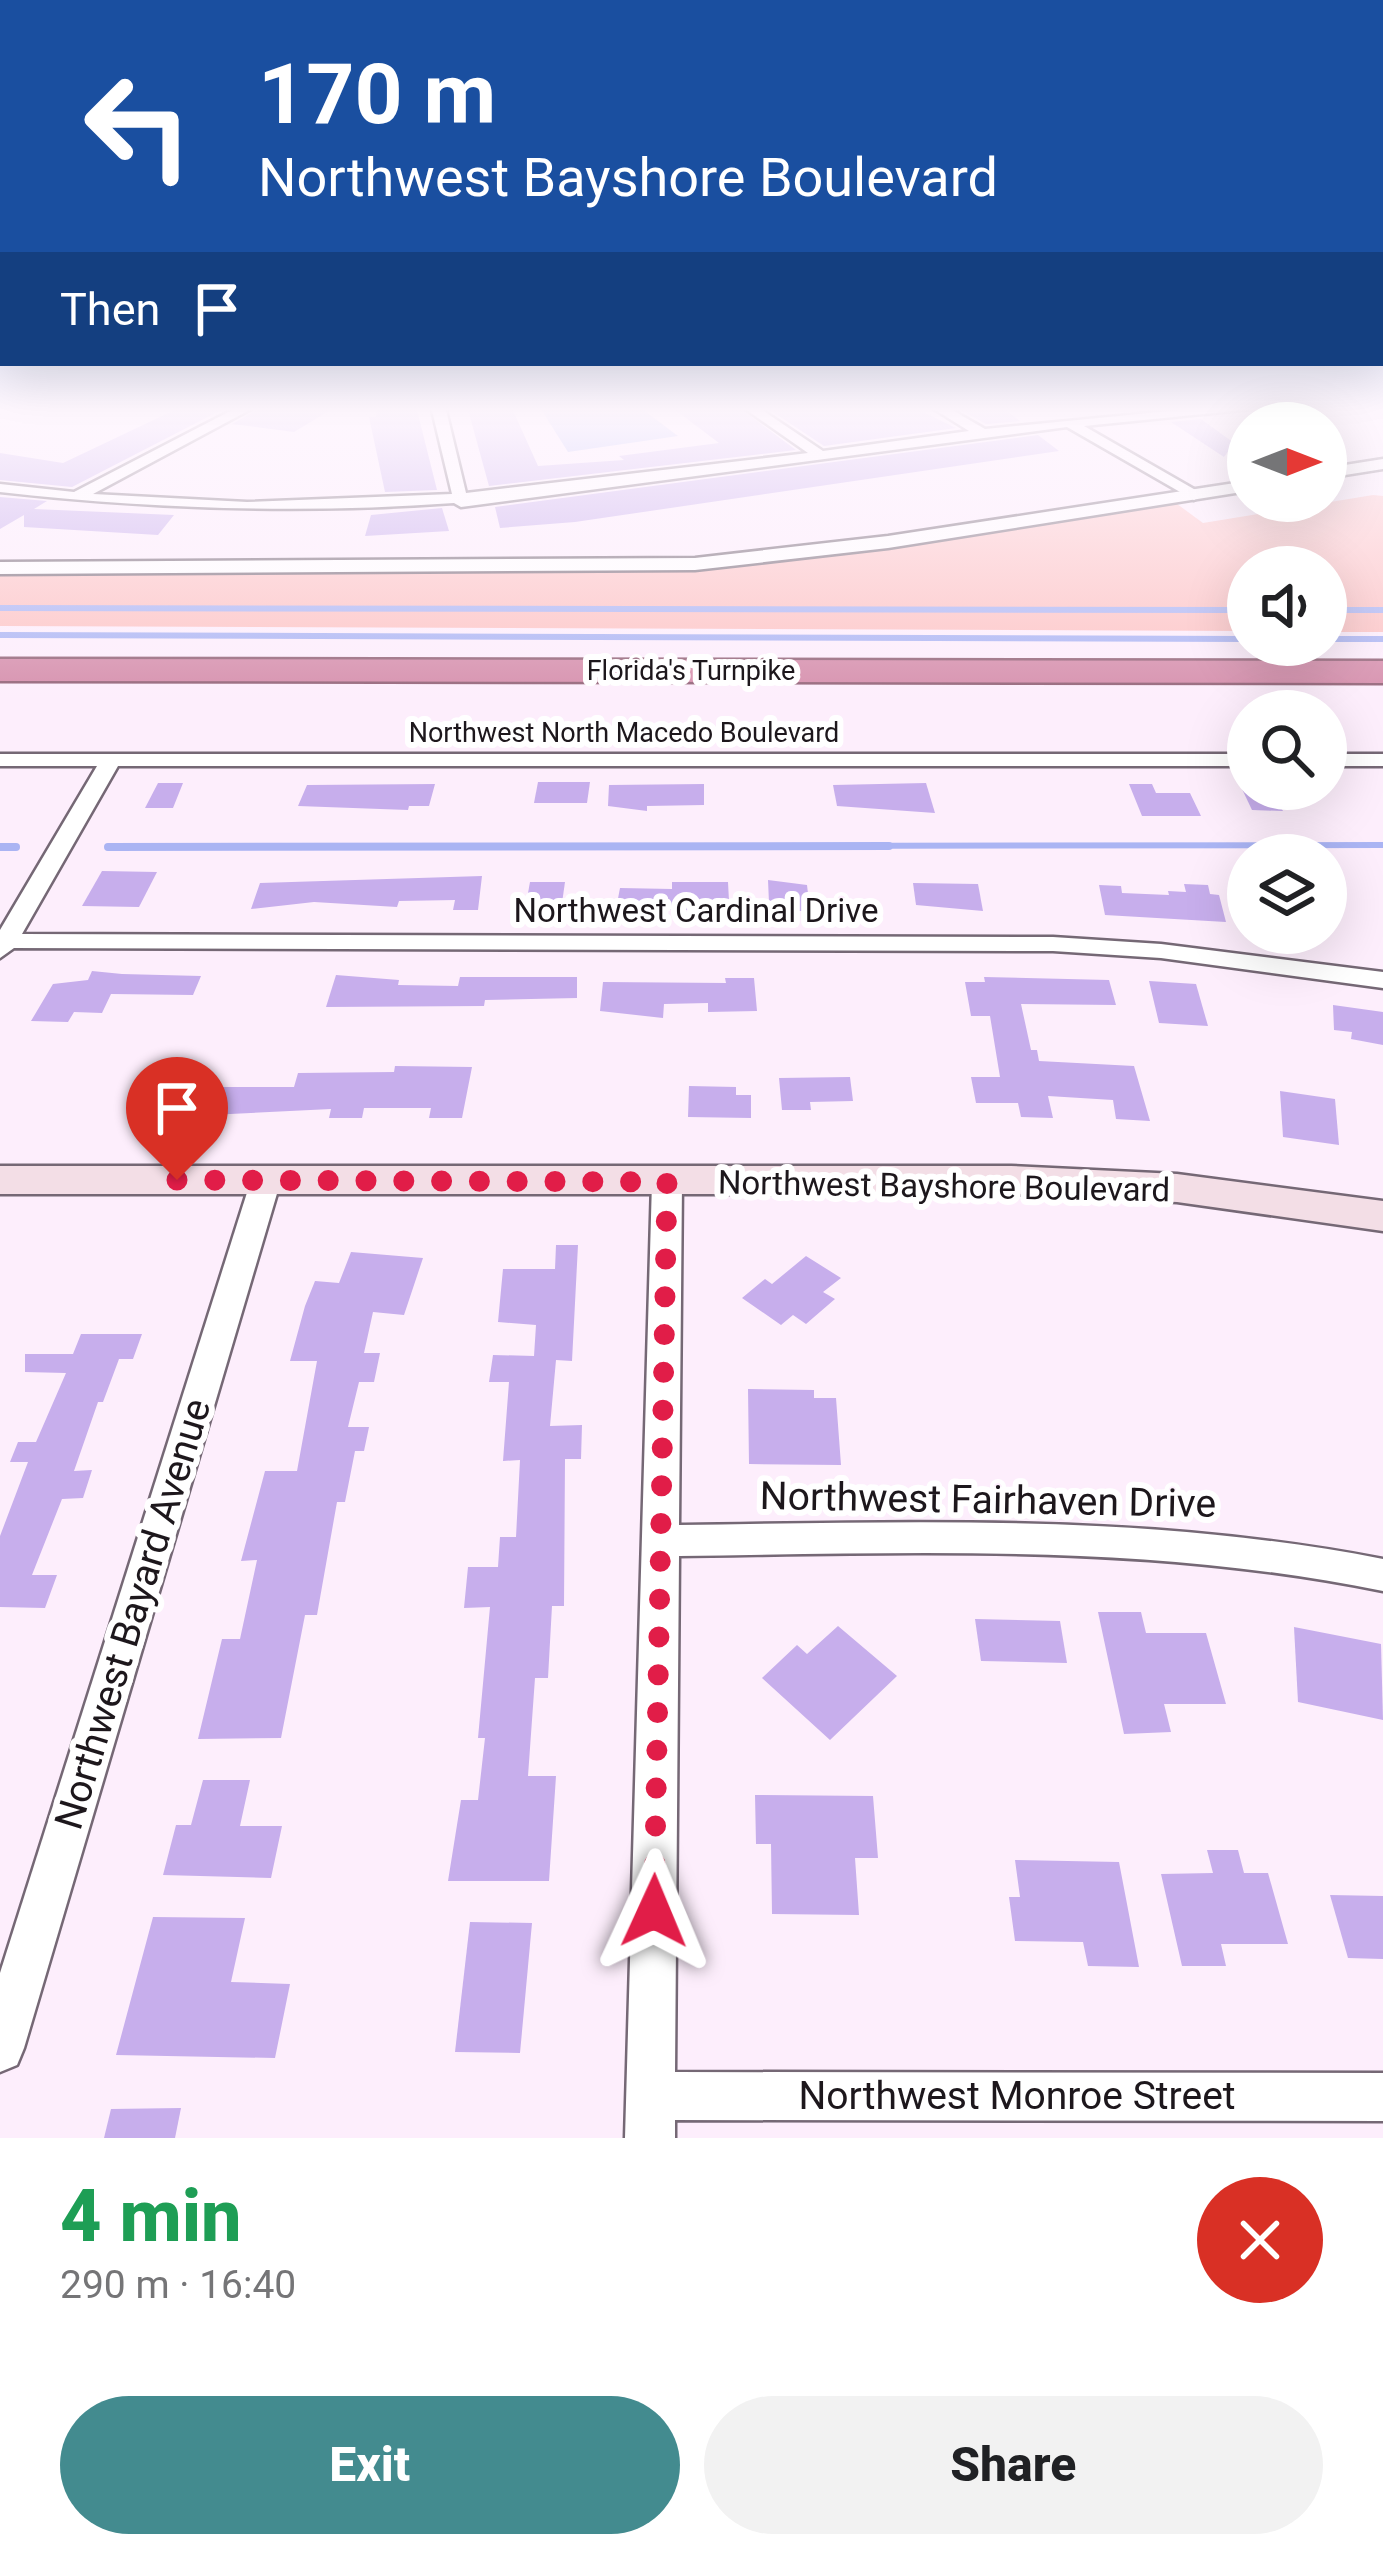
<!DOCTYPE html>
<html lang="en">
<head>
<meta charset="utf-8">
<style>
  :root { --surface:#fff; --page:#f2f2f2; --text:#202124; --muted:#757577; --accent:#438b8f }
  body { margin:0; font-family:Roboto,sans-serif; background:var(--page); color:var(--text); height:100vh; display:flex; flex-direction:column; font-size:45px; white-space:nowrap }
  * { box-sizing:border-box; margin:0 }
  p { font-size:39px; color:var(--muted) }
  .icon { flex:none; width:66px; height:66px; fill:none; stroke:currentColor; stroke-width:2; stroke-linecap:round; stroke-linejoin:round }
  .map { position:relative; height:2138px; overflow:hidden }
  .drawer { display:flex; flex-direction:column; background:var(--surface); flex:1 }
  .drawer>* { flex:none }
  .banner { position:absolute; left:0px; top:0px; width:1383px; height:366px; box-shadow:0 12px 48px #0002; background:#1a4fa0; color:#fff; overflow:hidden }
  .needle { width:78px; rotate:90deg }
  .controls { position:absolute; left:1227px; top:402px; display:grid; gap:24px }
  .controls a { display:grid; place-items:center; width:120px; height:120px; border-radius:50%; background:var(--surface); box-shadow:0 12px 48px #0002; font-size:60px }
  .pin { position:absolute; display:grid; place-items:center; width:102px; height:102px; color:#fff; margin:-123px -51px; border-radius:50% 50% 50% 0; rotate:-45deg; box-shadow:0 0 12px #0007 }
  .pin .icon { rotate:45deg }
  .me { position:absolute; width:132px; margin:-66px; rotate:1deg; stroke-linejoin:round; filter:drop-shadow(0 0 9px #0008) }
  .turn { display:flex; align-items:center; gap:42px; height:252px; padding:0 60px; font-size:54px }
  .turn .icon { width:156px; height:156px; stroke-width:2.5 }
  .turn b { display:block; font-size:84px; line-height:102px }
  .then { display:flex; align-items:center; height:114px; padding:0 60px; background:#0003; gap:24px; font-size:45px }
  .round { display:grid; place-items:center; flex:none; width:126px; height:126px; border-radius:63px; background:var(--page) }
  .overview { display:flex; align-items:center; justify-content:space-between; height:204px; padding:0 60px }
  h1 { font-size:72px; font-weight:800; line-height:90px; color:#1e9e55 }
  .primary-button { display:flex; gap:24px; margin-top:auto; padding:24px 60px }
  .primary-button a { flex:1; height:138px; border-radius:72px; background:var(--accent); color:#fff; font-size:48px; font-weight:800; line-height:138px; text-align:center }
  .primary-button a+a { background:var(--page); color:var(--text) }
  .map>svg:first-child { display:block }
  .green { fill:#fdc3c3 }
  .water { fill:#aab4f3 }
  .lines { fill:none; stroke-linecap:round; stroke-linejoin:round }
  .stream-far1 { stroke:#aab4f3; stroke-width:6 }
  .stream { stroke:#aab4f3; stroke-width:8 }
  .building { fill:#c7aeec }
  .minor-casing { stroke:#756875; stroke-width:5 }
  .tertiary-casing { stroke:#756875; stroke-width:5 }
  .secondary-casing { stroke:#756875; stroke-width:5 }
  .motorway-casing { stroke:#95667a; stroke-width:5 }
  .minor { fill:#fff; fill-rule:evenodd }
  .tertiary { fill:#fff; fill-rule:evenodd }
  .secondary { fill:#f3dee6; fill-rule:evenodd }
  .motorway { fill:#d690ad; fill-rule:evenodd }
  .route { stroke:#e11d48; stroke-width:21; stroke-dasharray:0 37.8 }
  .labels { text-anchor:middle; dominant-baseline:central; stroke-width:12; stroke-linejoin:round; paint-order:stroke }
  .far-street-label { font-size:27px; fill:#1d171c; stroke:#fff }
  .street-label { font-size:33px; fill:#1d171c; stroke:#fff }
  .near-street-label { font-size:39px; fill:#1d171c; stroke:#fff }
</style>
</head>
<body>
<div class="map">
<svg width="1383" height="2138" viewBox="0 0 1383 2138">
  <rect width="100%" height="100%" fill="#fdeefc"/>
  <polygon class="green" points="1373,495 1383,496 1383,632 1326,632 1326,567 1248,567 1248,631 0,626 0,571 697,567 783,560 1173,501 1203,523"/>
  <polygon class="water" points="539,406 638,406 678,436 568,452"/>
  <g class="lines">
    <g class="stream-far1">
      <polyline points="0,608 1248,610"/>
      <polyline points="1326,610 1383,610"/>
      <polyline points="0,635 1248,639"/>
      <polyline points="1326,639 1383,639"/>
      <polyline points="0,847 16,847"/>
      <polyline points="108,847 1383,845"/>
    </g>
    <g class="stream">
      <polyline points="0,847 16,847"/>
      <polyline points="108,847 889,846"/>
    </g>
  </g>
  <g class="building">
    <polygon points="183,406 229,406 72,487 0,480 0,453 63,463"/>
    <polygon points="337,406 294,432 232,424 261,408"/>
    <polygon points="377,406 416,406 437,490 385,492 369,417 376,417"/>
    <polygon points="467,406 511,406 538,466 624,460 619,456 719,443 670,406 737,406 796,450 489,486"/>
    <polygon points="764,406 911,406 956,428 824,446"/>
    <polygon points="966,406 1000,406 1020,421 986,424 957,408"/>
    <polygon points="1201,419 1234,443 1224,457 1171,422"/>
    <polygon points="1038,435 1059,451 575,522 500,528 495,507"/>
    <polygon points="0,497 47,501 34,509 174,515 158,535 24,527 24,515 0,529"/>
    <polygon points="442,508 449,531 365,536 371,515"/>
    <polygon points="538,782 590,782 587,803 534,803"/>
    <polygon points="158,783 183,783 173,808 145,808"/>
    <polygon points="926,783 935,813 837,806 833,785"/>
    <polygon points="435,784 429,806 409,806 408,810 298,806 307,785"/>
    <polygon points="704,784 704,805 647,806 647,811 608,806 609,785"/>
    <polygon points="1129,784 1152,784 1156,793 1190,793 1201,816 1142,816"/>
    <polygon points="1242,789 1270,789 1283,811 1252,810"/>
    <polygon points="102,871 157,872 139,907 82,906"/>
    <polygon points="482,876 478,910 453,910 455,900 399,901 397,907 314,902 251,909 260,883"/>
    <polygon points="768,880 807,885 810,911 787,911 786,903 769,903"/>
    <polygon points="530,882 565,882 561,910 526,904"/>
    <polygon points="672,882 728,882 729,901 695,901 695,910 616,909 620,888 672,889"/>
    <polygon points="913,883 978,884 983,911 916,905"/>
    <polygon points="1184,884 1208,885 1210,894 1219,895 1226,922 1105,915 1099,885 1121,886 1122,893 1169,895 1168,891 1186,892"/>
    <polygon points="92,971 122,974 201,976 193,995 111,994 102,1013 74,1012 68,1022 31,1021 53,984 88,980"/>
    <polygon points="336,975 399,980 398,985 458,986 460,977 577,977 577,998 485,1000 484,1006 326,1007"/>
    <polygon points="984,977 1109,980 1116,1005 1021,1004 1031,1050 1037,1050 1039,1061 1134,1066 1150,1121 1116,1119 1113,1100 1048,1096 1053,1118 1021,1117 1018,1103 976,1103 971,1077 1000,1077 990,1016 971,1016 965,982 985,982"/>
    <polygon points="725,978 754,978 757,1011 708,1012 708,1003 664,1004 663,1018 600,1011 603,982 726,983"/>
    <polygon points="1149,981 1196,984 1208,1026 1159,1023"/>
    <polygon points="1333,1005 1383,1012 1383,1045 1351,1039 1352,1032 1334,1030"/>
    <polygon points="395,1066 472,1067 462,1118 429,1118 431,1108 364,1108 362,1118 329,1118 331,1109 189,1116 200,1087 294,1087 298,1073 394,1072"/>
    <polygon points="850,1077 853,1101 810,1102 811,1110 782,1110 779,1078"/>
    <polygon points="689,1086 736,1087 736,1095 751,1095 751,1118 688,1117"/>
    <polygon points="1280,1091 1335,1099 1339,1145 1283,1137"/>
    <polygon points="556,1245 578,1245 572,1361 556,1360 550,1426 582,1425 581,1459 565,1459 564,1606 552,1606 548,1678 535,1678 528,1776 556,1776 549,1881 448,1881 461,1800 478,1800 485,1738 478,1738 490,1607 464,1608 468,1567 498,1567 500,1537 516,1537 520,1460 503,1461 509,1382 489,1382 493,1355 534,1356 536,1325 498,1322 503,1269 555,1269"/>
    <polygon points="351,1252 423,1258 404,1315 373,1312 364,1353 380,1353 374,1382 359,1382 348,1427 369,1427 364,1451 355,1451 345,1502 337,1502 317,1615 305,1615 281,1738 198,1739 222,1639 240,1639 257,1560 241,1561 265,1471 297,1471 317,1361 290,1361 305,1306 315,1281 339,1283"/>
    <polygon points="806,1256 841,1278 823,1292 835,1299 806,1324 793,1315 781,1325 742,1298 765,1279 772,1284"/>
    <polygon points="81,1334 142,1334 133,1359 119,1359 103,1402 98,1402 74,1471 92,1470 83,1498 62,1499 32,1575 57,1575 45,1608 0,1607 0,1536 28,1462 10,1462 18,1442 36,1442 66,1373 25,1372 25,1354 73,1354"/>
    <polygon points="748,1389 814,1390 814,1398 836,1398 841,1465 749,1464"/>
    <polygon points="1098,1612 1141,1612 1146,1633 1206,1633 1226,1704 1164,1704 1171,1732 1124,1734"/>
    <polygon points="975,1619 1060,1621 1067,1663 981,1661"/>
    <polygon points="838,1626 897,1676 830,1740 762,1678 797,1645 807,1654"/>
    <polygon points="1294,1627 1381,1644 1383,1720 1298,1702"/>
    <polygon points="203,1780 250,1780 240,1826 282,1826 271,1878 163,1875 176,1825 191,1825"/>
    <polygon points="755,1795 873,1796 878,1858 855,1858 859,1915 772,1914 771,1844 756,1844"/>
    <polygon points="1207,1850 1238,1850 1244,1873 1268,1873 1288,1944 1221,1944 1226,1966 1182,1966 1161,1874 1213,1873"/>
    <polygon points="1015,1860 1119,1862 1139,1967 1088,1966 1083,1942 1015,1941 1009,1897 1020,1897"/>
    <polygon points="1330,1895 1383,1896 1383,1959 1348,1958"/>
    <polygon points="153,1917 245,1918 231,1982 290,1984 275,2058 116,2055"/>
    <polygon points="470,1922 532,1923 520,2053 455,2052"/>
    <polygon points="181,2108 175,2138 104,2138 111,2109"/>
  </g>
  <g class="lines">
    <g class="minor-casing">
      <g id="minor">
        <path d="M240 406H257L93 494 247 502 452 494 431 406H445L466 493 808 453 741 406H756L823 451 969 431 929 406H945L985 429 1221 406H1281L1084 426 1199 492 1202 495 1194 500 1067 427 461 507 454 503C301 514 151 509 0 492V484L74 492Z"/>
        <polygon points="0,754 1248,754 1248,766 118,766 22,934 1053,937 1161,944 1383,972 1383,988 1161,958 1053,951 14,948 0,958 0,930 97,766 0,766"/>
        <rect x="1326" y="754" width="57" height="12"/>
        <polygon points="266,1170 281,1180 24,2048 17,2065 0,2072 0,1973 251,1180"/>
        <path d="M667 1172 677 1175 682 1182 679 1525C918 1522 1147 1513 1383 1559V1591C1147 1543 918 1553 679 1556L675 2072 1383 2073V2121L675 2120V2138H625L652 1182 657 1175Z"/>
      </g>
    </g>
    <g class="tertiary-casing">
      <g id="tertiary">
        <polygon points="1383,459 1383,469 1326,478 1326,468"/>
        <polygon points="1248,481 1248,491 888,548 695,570 0,574 0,562 695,558 888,536"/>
      </g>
    </g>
    <g class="secondary-casing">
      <polygon id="secondary" points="0,1166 1011,1166 1177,1174 1383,1201 1383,1231 1177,1202 1011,1194 0,1194"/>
    </g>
    <g class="motorway-casing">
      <polygon id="motorway" points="0,659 1383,661 1383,683 0,681"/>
    </g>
    <use href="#minor" class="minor"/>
    <use href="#tertiary" class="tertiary"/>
    <use href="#secondary" class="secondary"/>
    <use href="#motorway" class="motorway"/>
  </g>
  <linearGradient id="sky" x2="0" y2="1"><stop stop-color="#8fb4ec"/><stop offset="0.58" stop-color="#fef7fe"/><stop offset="1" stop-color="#fef7fe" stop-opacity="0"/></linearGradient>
  <rect width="1383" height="706" fill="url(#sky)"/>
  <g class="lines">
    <polyline class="route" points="177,1180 667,1182 654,1911"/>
  </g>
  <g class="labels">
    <g class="far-street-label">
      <text x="691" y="671">Florida's Turnpike</text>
      <text x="624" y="733">Northwest North Macedo Boulevard</text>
    </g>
    <g class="street-label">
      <text x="696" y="910">Northwest Cardinal Drive</text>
      <text transform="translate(944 1186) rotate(1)">Northwest Bayshore Boulevard</text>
    </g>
    <g class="near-street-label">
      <text transform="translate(988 1500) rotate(1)">Northwest Fairhaven Drive</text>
      <text transform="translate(133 1614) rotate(-73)">Northwest Bayard Avenue</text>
      <text x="1017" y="2096">Northwest Monroe Street</text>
    </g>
  </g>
</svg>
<div class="controls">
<a><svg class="needle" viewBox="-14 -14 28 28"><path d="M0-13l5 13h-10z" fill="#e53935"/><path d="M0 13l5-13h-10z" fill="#757577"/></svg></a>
<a><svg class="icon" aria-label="sound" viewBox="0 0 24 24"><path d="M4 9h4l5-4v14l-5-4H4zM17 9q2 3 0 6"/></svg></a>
<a><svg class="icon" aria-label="search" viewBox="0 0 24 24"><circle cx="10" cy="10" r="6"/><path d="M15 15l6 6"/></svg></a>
<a><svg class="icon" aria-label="layers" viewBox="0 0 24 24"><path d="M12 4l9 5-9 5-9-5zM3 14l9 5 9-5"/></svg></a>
</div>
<div class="pin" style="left:177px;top:1180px;background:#d93025"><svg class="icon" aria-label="arrive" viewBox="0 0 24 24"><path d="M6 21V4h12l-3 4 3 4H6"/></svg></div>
<svg class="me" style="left:654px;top:1911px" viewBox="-20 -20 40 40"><path d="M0-17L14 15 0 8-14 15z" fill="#e11d48" stroke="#fff" stroke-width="4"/></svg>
<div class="banner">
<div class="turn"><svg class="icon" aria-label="left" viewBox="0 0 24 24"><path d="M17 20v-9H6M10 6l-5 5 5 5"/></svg><div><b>170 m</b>Northwest Bayshore Boulevard</div></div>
<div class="then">Then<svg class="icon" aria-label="arrive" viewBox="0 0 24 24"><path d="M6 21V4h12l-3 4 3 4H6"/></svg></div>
</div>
</div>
<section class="drawer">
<div class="overview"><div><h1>4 min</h1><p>290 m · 16:40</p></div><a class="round" style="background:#d93025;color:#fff"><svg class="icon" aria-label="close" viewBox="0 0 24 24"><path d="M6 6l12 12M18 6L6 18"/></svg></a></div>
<div class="primary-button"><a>Exit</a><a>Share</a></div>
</section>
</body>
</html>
